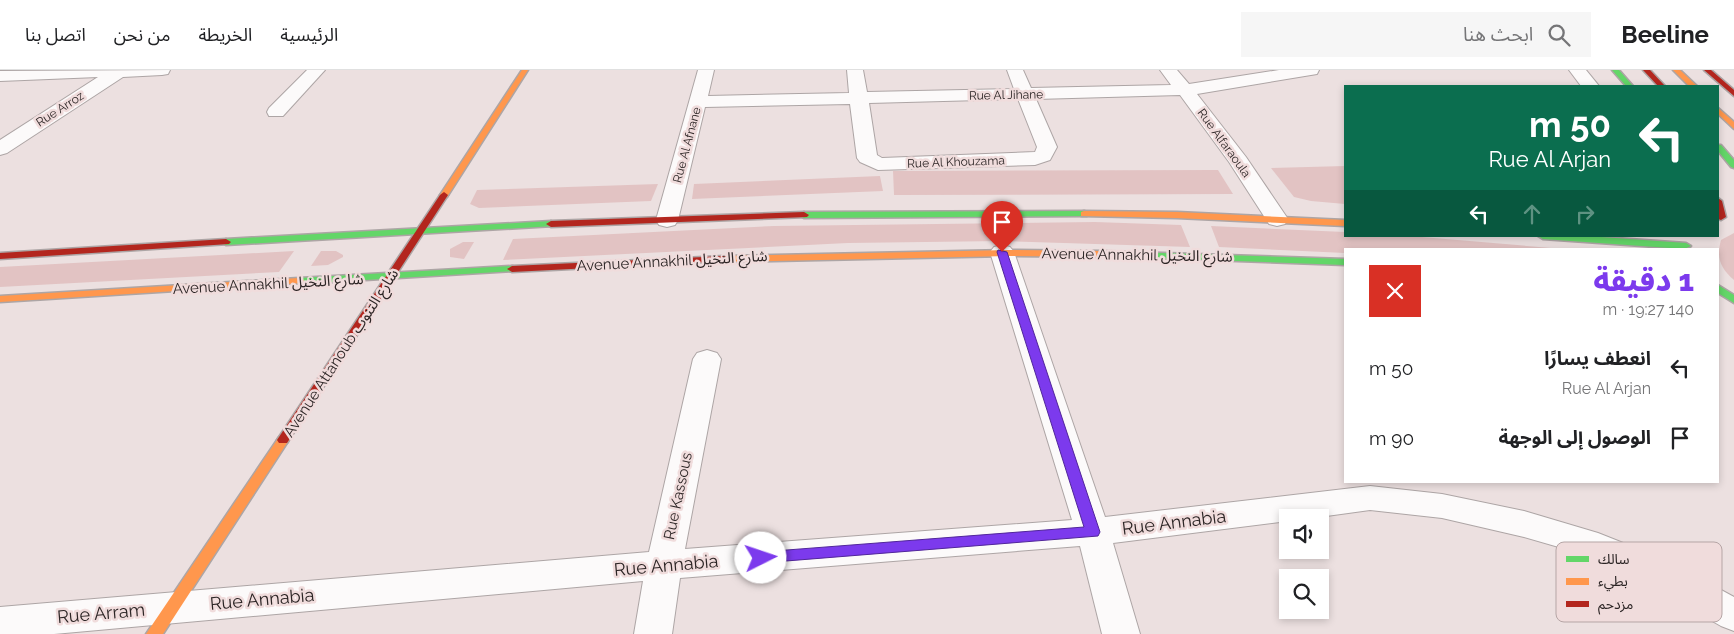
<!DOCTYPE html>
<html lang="ar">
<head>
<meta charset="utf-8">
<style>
  :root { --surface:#fff; --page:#f6f6f6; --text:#202124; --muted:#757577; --line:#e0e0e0; --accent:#7c3aed }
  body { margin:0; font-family:Raleway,"Noto Sans Arabic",sans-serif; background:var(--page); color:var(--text); direction:rtl; height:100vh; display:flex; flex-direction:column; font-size:19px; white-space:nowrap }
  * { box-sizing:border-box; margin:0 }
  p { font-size:16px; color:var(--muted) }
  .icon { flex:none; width:28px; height:28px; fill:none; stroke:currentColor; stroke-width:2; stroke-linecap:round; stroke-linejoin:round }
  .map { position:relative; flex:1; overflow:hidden; direction:ltr }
  .drawer { position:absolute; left:1344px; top:178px; width:375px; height:235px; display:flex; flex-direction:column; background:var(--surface); border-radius:0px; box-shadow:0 2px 8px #0003; direction:rtl }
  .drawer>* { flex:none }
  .top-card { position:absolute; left:1344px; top:15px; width:375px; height:152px; border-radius:0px; box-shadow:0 2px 8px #0003; direction:rtl; background:#0b6e4f; color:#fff; overflow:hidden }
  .fabs { position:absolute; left:1279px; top:439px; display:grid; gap:10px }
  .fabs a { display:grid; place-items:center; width:50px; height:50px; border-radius:0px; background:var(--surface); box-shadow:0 2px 8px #0003; font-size:25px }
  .pin { position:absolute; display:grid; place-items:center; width:42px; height:42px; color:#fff; margin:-51px -21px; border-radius:50% 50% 50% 0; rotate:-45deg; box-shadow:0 0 5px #0007 }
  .pin .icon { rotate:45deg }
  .me { position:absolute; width:55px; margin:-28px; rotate:86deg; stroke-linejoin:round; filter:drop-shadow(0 0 4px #0008) }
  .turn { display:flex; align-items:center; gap:18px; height:105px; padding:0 25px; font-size:22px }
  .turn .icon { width:65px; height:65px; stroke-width:2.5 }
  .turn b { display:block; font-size:35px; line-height:42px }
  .lanes { display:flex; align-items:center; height:48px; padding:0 25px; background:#0003; justify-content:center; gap:25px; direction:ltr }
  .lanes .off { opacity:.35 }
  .round { display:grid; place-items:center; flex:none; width:52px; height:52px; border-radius:0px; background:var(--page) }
  .summary { display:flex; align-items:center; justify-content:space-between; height:85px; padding:0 25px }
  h1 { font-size:30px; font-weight:800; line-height:38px; color:var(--accent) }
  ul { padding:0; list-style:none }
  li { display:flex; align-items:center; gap:15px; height:70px; padding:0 25px }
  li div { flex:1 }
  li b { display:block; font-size:19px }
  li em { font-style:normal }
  header { display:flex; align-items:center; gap:30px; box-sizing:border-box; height:70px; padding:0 25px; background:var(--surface); border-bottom:1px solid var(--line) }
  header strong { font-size:24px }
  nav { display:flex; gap:28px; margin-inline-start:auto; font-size:18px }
  .search { width:350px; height:45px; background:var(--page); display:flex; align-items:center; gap:12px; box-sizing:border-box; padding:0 18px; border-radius:0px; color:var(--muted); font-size:19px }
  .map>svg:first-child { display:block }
  .green { fill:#e2c3c3 }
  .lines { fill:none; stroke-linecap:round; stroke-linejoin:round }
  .street-casing { stroke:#ada5a5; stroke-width:2 }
  .fast-casing { stroke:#ada5a5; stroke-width:3 }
  .slow-casing { stroke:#ada5a5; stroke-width:3 }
  .jam-casing { stroke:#ada5a5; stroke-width:3 }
  .street { fill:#fcfafa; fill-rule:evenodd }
  .fast { fill:#63d668; fill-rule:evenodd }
  .slow { fill:#ff974d; fill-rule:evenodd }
  .jam { fill:#b3261e; fill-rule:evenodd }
  .route { fill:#7c3aed; stroke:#51269a }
  .labels { text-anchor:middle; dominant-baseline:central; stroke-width:5; stroke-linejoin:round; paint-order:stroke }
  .far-street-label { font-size:12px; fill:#2c2525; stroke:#f0dcdc }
  .street-label { font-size:15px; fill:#2c2525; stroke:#f0dcdc }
  .near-street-label { font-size:18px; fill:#2c2525; stroke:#f0dcdc }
  .key { fill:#f0dcdc; stroke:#b5a5a5; stroke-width:1 }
  .key-label { font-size:14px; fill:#2c2525 }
</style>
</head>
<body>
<header>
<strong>Beeline</strong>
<div class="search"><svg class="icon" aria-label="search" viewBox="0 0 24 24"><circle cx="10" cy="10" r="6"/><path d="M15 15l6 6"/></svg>ابحث هنا</div>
<nav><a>الرئيسية</a><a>الخريطة</a><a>من نحن</a><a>اتصل بنا</a></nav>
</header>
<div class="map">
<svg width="1734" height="564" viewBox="0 0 1734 564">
  <rect width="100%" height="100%" fill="#ece0e0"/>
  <g class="green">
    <polygon points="1345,96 1345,134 1311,131 1294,127 1271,98"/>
    <polygon points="1218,100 1233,124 894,125 893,101"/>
    <polygon points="880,106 883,121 692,129 694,114"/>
    <polygon points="658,114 651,131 479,138 470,134 477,120"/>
    <polygon points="1095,152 1181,155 1190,177 1002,171 848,173 503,190 513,169 774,156"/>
    <polygon points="1211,156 1345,162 1345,166 1410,166 1563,179 1345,179 1345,183 1219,177"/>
    <path d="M1734 163V210C1720 198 1716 187 1721 170Z"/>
    <polygon points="463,172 474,172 464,189 450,187 450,179"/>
    <polygon points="294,181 279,202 0,217 0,197"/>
    <polygon points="321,181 336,181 343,185 343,187 328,195 311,196"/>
  </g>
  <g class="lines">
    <g class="street-casing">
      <g id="street">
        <polygon points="170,0 168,4 162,5 123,7 7,83 0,85 0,70 98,7 0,11 0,1"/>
        <polygon points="307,0 325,0 283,46 269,46 267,42 269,38"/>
        <path d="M698 0H714L708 26 849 23 847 0H863L867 22 1014 19 1007 0H1023L1031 18 1171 15 1160 0H1177L1189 14 1279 0H1319L1317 4 1197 24 1246 87 1288 149 1285 154 1277 156 1269 154 1229 92 1180 25 1036 29 1057 77 1050 90 1035 95 878 100 860 92 857 88 850 34 705 37 678 150 675 155 667 157 659 155 656 150ZM1018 29 1037 77 1035 82 882 88 877 85 869 33Z"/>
        <polygon points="1569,0 1586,0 1599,16 1581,16"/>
        <polygon points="1002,175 1010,177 1014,182 1105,447 1370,416 1442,424 1524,441 1598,463 1666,490 1734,527 1734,561 1721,556 1640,510 1576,482 1524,467 1442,448 1370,440 1312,448 1288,448 1288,451 1113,473 1140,564 1102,564 1080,476 680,508 672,564 634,564 643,511 54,564 0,564 0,537 649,482 693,289 697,283 707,280 717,283 721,289 685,479 1072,450 990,182 994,177"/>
      </g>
    </g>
    <g class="fast-casing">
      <g id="fast">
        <polygon points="1612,0 1619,0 1633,16 1626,16"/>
        <polygon points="1718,75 1721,75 1734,90 1734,98 1731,97 1718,81"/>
        <polygon points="1084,141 1087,142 1087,146 804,148 799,145 804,142"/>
        <polygon points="551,151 556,154 554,156 226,175 221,172 226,169"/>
        <polygon points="1538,166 1587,166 1686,173 1691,176 1684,179 1543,169"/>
        <polygon points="1101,181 1345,189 1345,195 1098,186 1096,184"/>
        <polygon points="512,196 516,197 517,199 516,201 299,214 294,211 299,208"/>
        <polygon points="1718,215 1734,225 1734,233 1718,223"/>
      </g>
    </g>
    <g class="slow-casing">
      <g id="slow">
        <polygon points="522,0 528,0 447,127 441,127 440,125"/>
        <polygon points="1673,0 1680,0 1697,16 1689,16"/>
        <polygon points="1718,38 1734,52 1734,59 1718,44"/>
        <polygon points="1084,141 1177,142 1345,150 1345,156 1177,148 1081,146 1081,142"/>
        <polygon points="1009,180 1101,181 1106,184 1101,187 1009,186 725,192 720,189 725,186"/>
        <polygon points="299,208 303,209 304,211 303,213 0,232 0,226"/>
        <polygon points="283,366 287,367 289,370 287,373 163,564 146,564 279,367"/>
      </g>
    </g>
    <g class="jam-casing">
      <g id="jam">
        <polygon points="1643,0 1650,0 1665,16 1658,16"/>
        <polygon points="1704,0 1711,0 1734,20 1734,26"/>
        <polygon points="444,122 448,125 287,373 279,373 277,370 279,367 440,125"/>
        <polygon points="1718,128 1722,131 1726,147 1721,150 1718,149"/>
        <polygon points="804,142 809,145 807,147 551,157 546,154 551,151"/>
        <polygon points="226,169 231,172 229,174 0,189 0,183"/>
        <polygon points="725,186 728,187 730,189 728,191 512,202 507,199 512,196"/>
      </g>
    </g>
    <use href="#street" class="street"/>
    <use href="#fast" class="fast"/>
    <use href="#slow" class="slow"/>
    <use href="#jam" class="jam"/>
  </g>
  <polygon class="route" points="998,180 1007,182 1100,462 1098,466 761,493 756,492 754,488 756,484 761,482 1084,457 997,182"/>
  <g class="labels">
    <g class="far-street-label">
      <text transform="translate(1006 25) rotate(-1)">Rue Al Jihane</text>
      <text transform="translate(60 39) rotate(-33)">Rue Arroz</text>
      <text transform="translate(1224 73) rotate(54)">Rue Alfaraoula</text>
      <text transform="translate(687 75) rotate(-75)">Rue Al Afnane</text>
      <text transform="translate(956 92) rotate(-2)">Rue Al Khouzama</text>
    </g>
    <g class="street-label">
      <text transform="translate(1137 185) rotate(1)">Avenue Annakhil شارع النخيل</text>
      <text transform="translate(672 191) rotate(-3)">Avenue Annakhil شارع النخيل</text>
      <text transform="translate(268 214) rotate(-3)">Avenue Annakhil شارع النخيل</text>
      <text transform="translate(341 283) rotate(-57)">Avenue Attanoub شارع التنوب</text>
      <text transform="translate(678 426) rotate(-78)">Rue Kassous</text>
    </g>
    <g class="near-street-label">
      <text transform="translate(1174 452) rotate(-7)">Rue Annabia</text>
      <text transform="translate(666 495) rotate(-5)">Rue Annabia</text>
      <text transform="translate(262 529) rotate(-5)">Rue Annabia</text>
      <text transform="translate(101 543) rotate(-5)">Rue Arram</text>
    </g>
  </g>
  <rect x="1556" y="472" width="166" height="80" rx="8" class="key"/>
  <rect x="1566" y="486" width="23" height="6" fill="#63d668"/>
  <rect x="1566" y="508" width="23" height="7" fill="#ff974d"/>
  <rect x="1566" y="531" width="23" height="6" fill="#b3261e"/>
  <g class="key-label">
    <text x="1598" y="494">سالك</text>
    <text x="1598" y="516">بطيء</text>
    <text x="1598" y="539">مزدحم</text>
  </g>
</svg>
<div class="fabs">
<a><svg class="icon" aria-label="sound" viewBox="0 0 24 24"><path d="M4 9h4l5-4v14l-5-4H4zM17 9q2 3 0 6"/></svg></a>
<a><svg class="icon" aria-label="search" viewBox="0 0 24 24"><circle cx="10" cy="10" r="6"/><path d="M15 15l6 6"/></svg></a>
</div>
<div class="pin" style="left:1002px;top:182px;background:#d93025"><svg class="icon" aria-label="arrive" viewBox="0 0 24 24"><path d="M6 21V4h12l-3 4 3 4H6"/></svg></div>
<svg class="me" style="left:761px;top:488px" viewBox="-20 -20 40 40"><circle r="19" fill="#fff"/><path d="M0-13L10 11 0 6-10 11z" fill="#7c3aed"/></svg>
<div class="top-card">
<div class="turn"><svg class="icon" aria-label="left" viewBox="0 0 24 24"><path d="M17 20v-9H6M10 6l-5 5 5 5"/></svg><div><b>50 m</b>Rue Al Arjan</div></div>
<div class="lanes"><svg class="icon" aria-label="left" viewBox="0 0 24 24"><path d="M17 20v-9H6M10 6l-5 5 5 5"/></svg><svg class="icon off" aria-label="ahead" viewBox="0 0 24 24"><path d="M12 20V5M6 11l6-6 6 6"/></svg><svg class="icon off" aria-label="right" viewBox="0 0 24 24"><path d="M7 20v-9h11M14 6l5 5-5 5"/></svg></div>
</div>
<section class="drawer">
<div class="summary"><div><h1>1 دقيقة</h1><p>140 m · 19:27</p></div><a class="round" style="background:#d93025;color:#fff"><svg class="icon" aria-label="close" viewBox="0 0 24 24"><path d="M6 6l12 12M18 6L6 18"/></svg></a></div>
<ul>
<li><svg class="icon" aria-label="left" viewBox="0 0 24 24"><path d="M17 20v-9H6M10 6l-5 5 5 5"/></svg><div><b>انعطف يسارًا</b><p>Rue Al Arjan</p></div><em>50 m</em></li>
<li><svg class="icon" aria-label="arrive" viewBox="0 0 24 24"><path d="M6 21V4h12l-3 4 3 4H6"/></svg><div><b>الوصول إلى الوجهة</b></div><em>90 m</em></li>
</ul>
</section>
</div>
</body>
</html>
